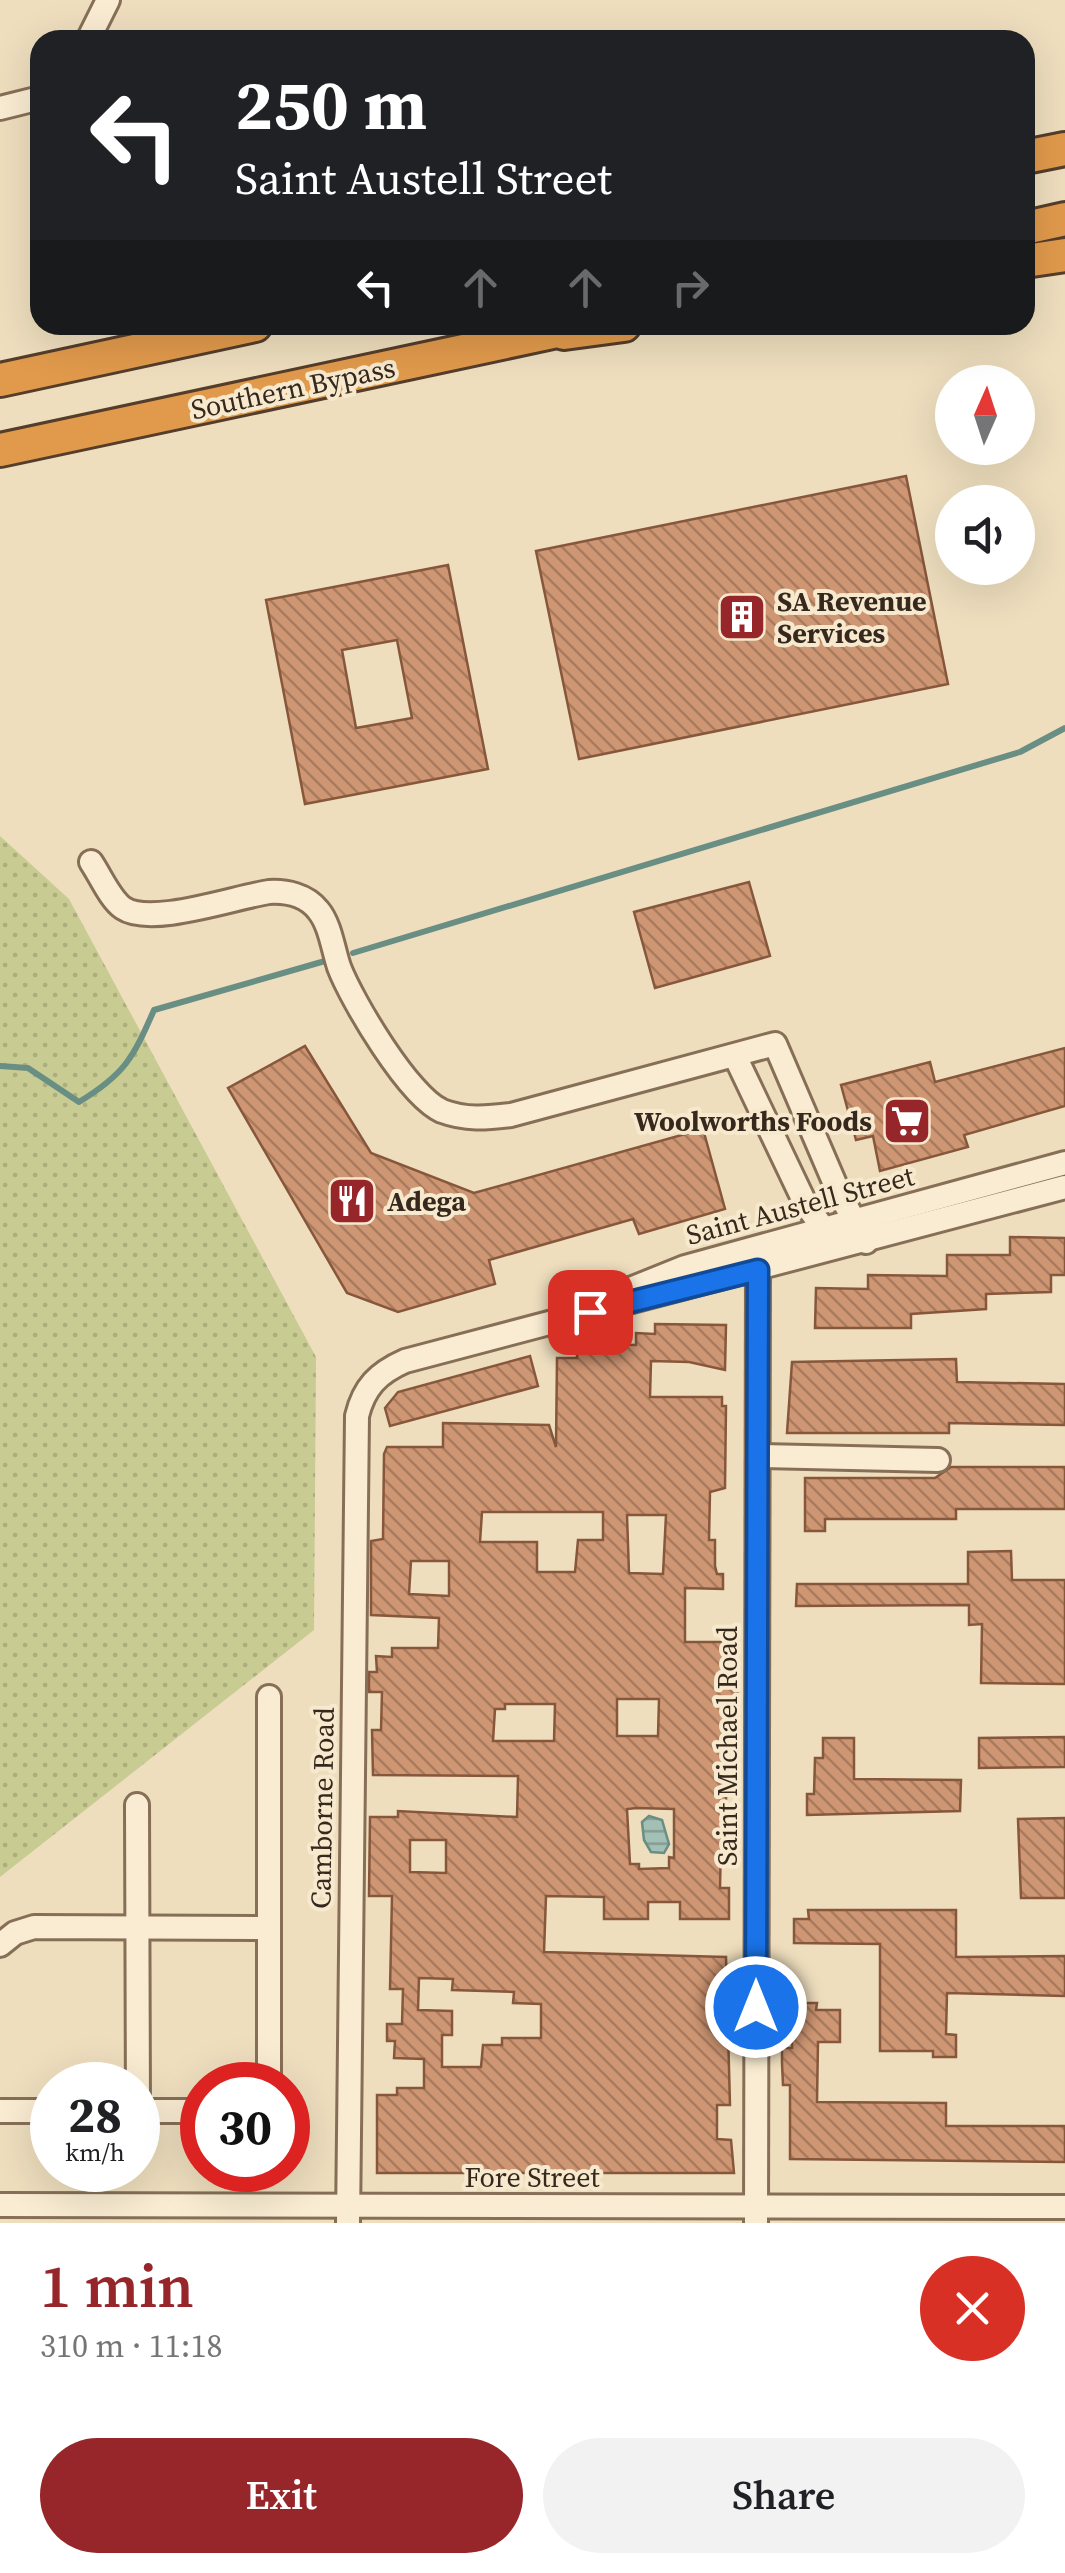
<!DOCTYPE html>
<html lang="en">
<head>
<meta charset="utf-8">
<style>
  :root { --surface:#fff; --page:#f2f2f2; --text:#202124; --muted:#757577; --accent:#97262a }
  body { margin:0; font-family:"Source Serif 4",serif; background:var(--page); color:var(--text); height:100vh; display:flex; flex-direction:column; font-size:38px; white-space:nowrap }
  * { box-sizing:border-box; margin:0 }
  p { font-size:32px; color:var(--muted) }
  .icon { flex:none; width:55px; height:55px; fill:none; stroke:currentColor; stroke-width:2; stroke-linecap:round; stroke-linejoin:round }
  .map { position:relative; height:2223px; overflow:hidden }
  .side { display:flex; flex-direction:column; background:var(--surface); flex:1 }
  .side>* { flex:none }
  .banner { position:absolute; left:30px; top:30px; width:1005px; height:305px; border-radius:30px; box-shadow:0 10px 40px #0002; background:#202124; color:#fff; overflow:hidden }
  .needle { width:65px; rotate:3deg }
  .controls { position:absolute; left:935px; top:365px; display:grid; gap:20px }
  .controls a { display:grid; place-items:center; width:100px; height:100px; border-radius:50%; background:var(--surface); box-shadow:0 10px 40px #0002; font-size:50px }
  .speed { position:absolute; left:30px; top:2062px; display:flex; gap:20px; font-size:50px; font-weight:700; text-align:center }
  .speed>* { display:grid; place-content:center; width:130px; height:130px; border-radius:50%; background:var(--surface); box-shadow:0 10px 40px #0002; line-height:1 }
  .speed small { font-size:25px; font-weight:400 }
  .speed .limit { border:15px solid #d22; background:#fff; color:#111 }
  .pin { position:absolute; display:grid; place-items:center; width:85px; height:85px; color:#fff; margin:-42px; border-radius:20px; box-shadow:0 5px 15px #0006 }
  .me { position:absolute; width:110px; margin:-55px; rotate:0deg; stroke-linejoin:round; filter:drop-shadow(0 0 8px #0008) }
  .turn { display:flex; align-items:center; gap:35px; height:210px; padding:0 40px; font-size:45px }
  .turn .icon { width:130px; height:130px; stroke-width:2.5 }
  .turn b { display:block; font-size:70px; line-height:85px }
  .lanes { display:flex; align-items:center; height:95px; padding:0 40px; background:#0003; justify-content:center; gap:50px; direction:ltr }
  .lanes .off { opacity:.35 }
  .round { display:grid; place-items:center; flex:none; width:105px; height:105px; border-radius:52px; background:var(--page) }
  .summary { display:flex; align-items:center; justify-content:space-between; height:170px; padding:0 40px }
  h1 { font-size:60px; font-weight:600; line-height:75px; color:var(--accent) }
  .button { display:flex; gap:20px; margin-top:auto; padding:20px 40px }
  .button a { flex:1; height:115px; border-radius:60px; background:var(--accent); color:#fff; font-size:40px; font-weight:600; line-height:115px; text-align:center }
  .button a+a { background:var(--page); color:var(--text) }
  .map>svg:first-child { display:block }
  .grass { fill:url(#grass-dots) }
  .water { fill:url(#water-rules); stroke:#698e83; stroke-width:2.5 }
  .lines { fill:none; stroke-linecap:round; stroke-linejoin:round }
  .stream { stroke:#698e83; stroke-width:6 }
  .building { fill:url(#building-back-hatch); stroke:#87573c; stroke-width:2.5; fill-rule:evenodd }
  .minor-casing { stroke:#876f57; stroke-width:28 }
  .highway-casing { stroke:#543d2b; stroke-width:38 }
  .minor { stroke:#f9ecd2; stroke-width:22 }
  .highway { stroke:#e19a4c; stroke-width:32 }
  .route-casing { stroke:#114b97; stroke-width:25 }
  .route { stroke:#1a73e8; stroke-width:18 }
  .labels { text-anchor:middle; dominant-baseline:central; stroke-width:8; stroke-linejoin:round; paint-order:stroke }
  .street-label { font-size:28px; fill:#36281c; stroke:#f6e9ce }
  .poi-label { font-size:28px; font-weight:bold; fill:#36281c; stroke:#f6e9ce; text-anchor:start }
</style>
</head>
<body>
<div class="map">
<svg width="1065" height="2223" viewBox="0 0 1065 2223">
  <defs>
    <pattern id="grass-dots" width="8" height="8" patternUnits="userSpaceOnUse" patternTransform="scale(2.5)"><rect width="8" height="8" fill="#c8cc92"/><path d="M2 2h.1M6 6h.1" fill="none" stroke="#acaf7d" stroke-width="1.8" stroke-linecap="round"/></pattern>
    <pattern id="water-rules" width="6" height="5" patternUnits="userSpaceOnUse" patternTransform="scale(2.5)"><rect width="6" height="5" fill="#a2c0b6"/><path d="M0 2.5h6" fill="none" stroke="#859c93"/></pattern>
    <pattern id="building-back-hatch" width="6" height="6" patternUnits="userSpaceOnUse" patternTransform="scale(2.5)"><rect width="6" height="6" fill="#ce9673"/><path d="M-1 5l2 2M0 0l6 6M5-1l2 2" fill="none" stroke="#a87a5e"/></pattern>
  </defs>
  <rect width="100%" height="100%" fill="#eedebe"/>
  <polygon class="grass" points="0,836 69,899 316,1357 314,1630 0,1877"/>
  <polygon class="water" points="649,1816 662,1820 669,1844 664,1853 651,1852 644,1840 642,1822"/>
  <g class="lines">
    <g class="stream">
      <polyline points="353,953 1020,752 1065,728"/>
      <path d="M0 1066 28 1068 79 1102C125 1074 133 1058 154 1010L325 961"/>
    </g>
  </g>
  <g class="building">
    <polygon points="906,476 948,684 579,759 536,551"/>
    <path d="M448 565 488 769 305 804 266 600ZM397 640 412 718 356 728 342 650Z"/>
    <polygon points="749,882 770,956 655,988 634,912"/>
    <polygon points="305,1046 371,1153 474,1193 703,1129 725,1209 639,1234 633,1219 489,1260 495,1284 398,1312 347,1293 228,1088"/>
    <polygon points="1065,1048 1065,1106 964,1135 968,1147 880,1171 873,1136 856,1140 841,1085 930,1062 935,1082"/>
    <polygon points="1010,1237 1065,1238 1065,1275 1051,1275 1051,1292 986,1294 986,1309 911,1314 911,1328 815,1328 816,1288 868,1289 868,1275 947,1276 947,1255 1010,1255"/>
    <path d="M655 1324 726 1325 725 1370 689 1362 651 1361 650 1397H722V1406H726L725 1488 710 1492 709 1540H715V1566L717 1574H723V1589L685 1588V1642H727V1682H738L736 1709H725V1745L737 1746V1764L731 1763 726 1776V1818H735L734 1843H721L720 1888H729V1919H680V1902H648V1919H604V1897L546 1896 544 1952 726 1957 730 2105H717V2139L731 2140 734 2173H377V2095H397V2088H424V2059L394 2058 395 2041H387V2024H402L403 1989H390L392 1896H369L370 1817H398V1811L517 1817 518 1776 373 1775 372 1730H381L382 1692H369V1672H377L376 1656 392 1657V1648H438L439 1618 371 1615V1541L383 1539 384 1454 387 1447H443V1423L549 1425 556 1447 557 1358H577V1351L603 1352V1344L636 1345V1333L655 1334ZM482 1512H603V1540H578L575 1572H537V1542H480ZM627 1515H666L663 1574 629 1573ZM411 1561H449V1596L409 1594ZM617 1699H659L658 1736H617ZM505 1704H555L554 1741H493L495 1709H505ZM637 1808 674 1809V1858L669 1857V1868L639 1869V1864H630L627 1809ZM410 1840H446V1873L410 1872ZM419 1978 453 1979 452 1990 514 1992 513 2003 541 2004V2038H502V2045H483L481 2067H442V2035H452V2011L418 2010Z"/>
    <polygon points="530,1356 538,1386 390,1426 385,1408 398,1392"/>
    <polygon points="956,1359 957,1382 1065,1384 1065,1425 949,1423 949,1433 787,1433 792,1362"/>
    <polygon points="951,1467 1065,1467 1065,1509 956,1509 956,1519 825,1519 825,1531 805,1531 805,1478 935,1478"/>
    <polygon points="1011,1551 1012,1580 1065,1580 1065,1684 981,1683 982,1624 969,1625 969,1605 796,1606 797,1584 968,1584 968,1552"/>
    <polygon points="1065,1737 1065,1767 979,1768 979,1738"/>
    <polygon points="823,1738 854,1738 854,1779 961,1780 960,1811 807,1815 807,1794 814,1794 815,1758 823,1758"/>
    <polygon points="1065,1818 1065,1898 1021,1898 1018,1819"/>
    <polygon points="808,1910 956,1910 956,1957 1065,1956 1065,1996 947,1993 946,2034 956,2035 956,2057 933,2057 933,2051 880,2051 880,1944 794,1943 794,1919 809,1919"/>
    <polygon points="792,2003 817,2003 816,2010 840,2010 840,2042 818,2042 817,2102 946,2103 946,2126 1065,2126 1065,2162 790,2159 790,2085 783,2085 782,2063 782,2048 792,2048"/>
  </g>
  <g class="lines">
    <g class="minor-casing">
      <g id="minor">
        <polyline points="88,40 108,0"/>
        <polyline points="0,108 40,98"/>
        <path d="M91 862C100 875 110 899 123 908 151 927 235 897 269 892 286 891 306 895 318 910 330 924 333 949 339 967 352 1001 409 1097 442 1111 466 1120 486 1118 511 1115L775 1044 838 1191 866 1242"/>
        <polyline points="735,1056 805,1203 830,1238"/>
        <polyline points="618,1294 685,1267 1065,1163"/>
        <polyline points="759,1456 938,1460"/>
        <polyline points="137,1805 138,2111"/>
        <polyline points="0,1945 15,1933 34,1927 265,1928"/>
        <polyline points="269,2085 269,1697"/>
        <polyline points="0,2111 52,2111"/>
        <polyline points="138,2111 202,2111"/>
        <polyline points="0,2205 1065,2207"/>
        <path d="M348 2223 357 1416C364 1387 378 1373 405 1361L1065 1187"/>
        <polyline points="756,2223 758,1269"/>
      </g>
    </g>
    <g class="highway-casing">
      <g id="highway">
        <polyline points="1025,157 1065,149"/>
        <polyline points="1025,228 1065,219"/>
        <polyline points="1025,261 1065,255"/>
        <polyline points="564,333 624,325"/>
        <polyline points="0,380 255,325"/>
        <polyline points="0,450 585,325"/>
      </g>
    </g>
    <use href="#minor" class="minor"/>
    <use href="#highway" class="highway"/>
  </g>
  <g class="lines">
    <g class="route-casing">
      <polyline id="route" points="590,1312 758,1270 756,2007"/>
    </g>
    <use href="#route" class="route"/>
  </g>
  <defs>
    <g id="building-square" transform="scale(2.5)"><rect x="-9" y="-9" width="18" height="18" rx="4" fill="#97262a" stroke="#f6e9ce"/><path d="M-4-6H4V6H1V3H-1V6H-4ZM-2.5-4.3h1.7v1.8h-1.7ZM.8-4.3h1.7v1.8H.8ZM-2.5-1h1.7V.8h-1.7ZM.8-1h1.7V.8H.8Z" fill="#fff"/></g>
    <g id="supermarket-square" transform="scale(2.5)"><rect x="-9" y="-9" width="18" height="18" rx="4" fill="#97262a" stroke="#f6e9ce"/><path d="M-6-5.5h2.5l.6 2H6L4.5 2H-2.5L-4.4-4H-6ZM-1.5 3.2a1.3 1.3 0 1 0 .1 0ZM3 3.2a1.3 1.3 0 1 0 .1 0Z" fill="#fff"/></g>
    <g id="restaurant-square" transform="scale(2.5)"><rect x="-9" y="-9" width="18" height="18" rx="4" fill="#97262a" stroke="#f6e9ce"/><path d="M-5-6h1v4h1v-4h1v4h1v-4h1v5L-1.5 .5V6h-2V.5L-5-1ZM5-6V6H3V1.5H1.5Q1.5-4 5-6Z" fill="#fff"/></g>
  </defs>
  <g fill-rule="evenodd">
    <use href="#building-square" x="742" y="617"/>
    <use href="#supermarket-square" x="907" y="1121"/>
    <use href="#restaurant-square" x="352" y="1201"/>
  </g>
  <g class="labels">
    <g class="street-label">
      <text transform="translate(293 388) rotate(-12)">Southern Bypass</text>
      <text transform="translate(800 1205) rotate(-15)">Saint Austell Street</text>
      <text transform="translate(727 1746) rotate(-90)">Saint Michael Road</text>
      <text transform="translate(322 1808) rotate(-89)">Camborne Road</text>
      <text x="532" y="2177">Fore Street</text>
    </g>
    <g class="poi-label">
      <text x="777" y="601">SA Revenue<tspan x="777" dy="32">Services</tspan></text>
      <text x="872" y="1121" text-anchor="end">Woolworths Foods</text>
      <text x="387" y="1201">Adega</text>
    </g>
  </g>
</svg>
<div class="controls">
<a><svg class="needle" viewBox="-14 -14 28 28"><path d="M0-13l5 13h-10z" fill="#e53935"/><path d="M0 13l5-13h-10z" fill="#757577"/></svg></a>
<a><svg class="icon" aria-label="sound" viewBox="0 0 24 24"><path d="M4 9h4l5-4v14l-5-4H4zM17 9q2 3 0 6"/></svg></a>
</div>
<div class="speed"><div>28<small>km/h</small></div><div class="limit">30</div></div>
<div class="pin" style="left:590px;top:1312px;background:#d93025"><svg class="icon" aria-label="arrive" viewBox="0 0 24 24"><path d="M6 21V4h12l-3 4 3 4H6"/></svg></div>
<svg class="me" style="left:756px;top:2007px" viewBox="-20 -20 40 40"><circle r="17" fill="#1a73e8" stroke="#fff" stroke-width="3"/><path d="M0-11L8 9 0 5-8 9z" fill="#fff"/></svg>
<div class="banner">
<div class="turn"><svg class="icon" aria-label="left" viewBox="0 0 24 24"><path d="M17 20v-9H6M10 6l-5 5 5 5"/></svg><div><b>250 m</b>Saint Austell Street</div></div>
<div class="lanes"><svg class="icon" aria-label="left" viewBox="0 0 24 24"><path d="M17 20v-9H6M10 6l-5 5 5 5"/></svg><svg class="icon off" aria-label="ahead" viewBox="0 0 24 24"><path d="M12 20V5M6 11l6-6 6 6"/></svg><svg class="icon off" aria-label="ahead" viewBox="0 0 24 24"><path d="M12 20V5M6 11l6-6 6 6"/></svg><svg class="icon off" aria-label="right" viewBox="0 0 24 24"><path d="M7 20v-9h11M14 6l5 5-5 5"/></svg></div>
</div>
</div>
<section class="side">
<div class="summary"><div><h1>1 min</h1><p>310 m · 11:18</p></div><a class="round" style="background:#d93025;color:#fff"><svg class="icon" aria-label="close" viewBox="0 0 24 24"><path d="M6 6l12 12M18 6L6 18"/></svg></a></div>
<div class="button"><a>Exit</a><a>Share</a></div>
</section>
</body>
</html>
